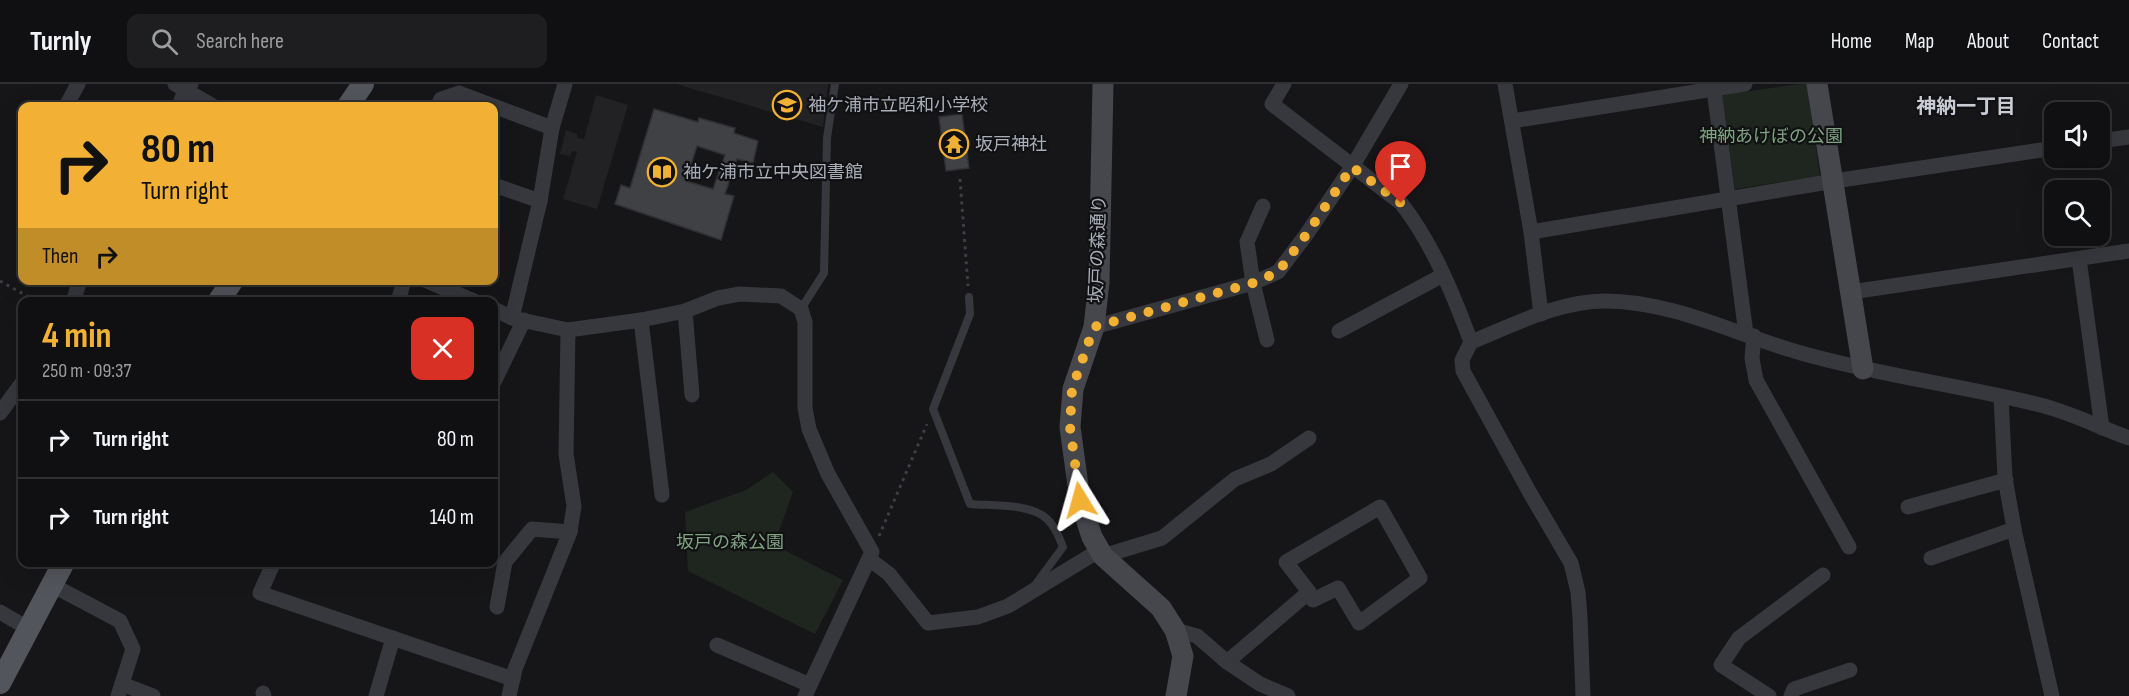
<!DOCTYPE html>
<html lang="en">
<head>
<meta charset="utf-8">
<style>
  :root { --surface:#101012; --page:#1e1e20; --text:#f1f3f6; --muted:#9c9d9f; --line:#303032; --accent:#f2b134 }
  body { margin:0; font-family:"Sofia Sans Condensed","Noto Sans JP",sans-serif; background:var(--page); color:var(--text); height:100vh; display:flex; flex-direction:column; font-size:22px; white-space:nowrap }
  * { box-sizing:border-box; margin:0 }
  p { font-size:20px; color:var(--muted) }
  .icon { flex:none; width:33px; height:33px; fill:none; stroke:currentColor; stroke-width:2; stroke-linecap:round; stroke-linejoin:round }
  .map { position:relative; flex:1; overflow:hidden }
  .side { position:absolute; left:18px; top:213px; width:480px; height:270px; display:flex; flex-direction:column; background:var(--surface); border-radius:12px; box-shadow:0 6px 24px #0002,0 0 0 2px var(--line) }
  .side>* { flex:none }
  .banner { position:absolute; left:18px; top:18px; width:480px; height:183px; border-radius:12px; box-shadow:0 6px 24px #0002,0 0 0 2px var(--line); background:#f2b134; color:#111; overflow:hidden }
  .controls { position:absolute; left:2044px; top:18px; display:grid; gap:12px }
  .controls a { display:grid; place-items:center; width:66px; height:66px; border-radius:12px; background:var(--surface); box-shadow:0 6px 24px #0002,0 0 0 2px var(--line); font-size:30px }
  .pin { position:absolute; display:grid; place-items:center; width:51px; height:51px; color:#fff; margin:-62px -26px; border-radius:50% 50% 50% 0; rotate:-45deg; box-shadow:0 0 6px #0007 }
  .pin .icon { rotate:45deg }
  .me { position:absolute; width:66px; margin:-33px; rotate:352deg; stroke-linejoin:round; filter:drop-shadow(0 0 4px #0008) }
  .turn { display:flex; align-items:center; gap:21px; height:126px; padding:0 24px; font-size:27px }
  .turn .icon { width:78px; height:78px; stroke-width:2.5 }
  .turn b { display:block; font-size:42px; line-height:51px }
  .then { display:flex; align-items:center; height:57px; padding:0 24px; background:#0003; gap:12px; font-size:22px }
  .round { display:grid; place-items:center; flex:none; width:63px; height:63px; border-radius:12px; background:var(--page) }
  .overview { display:flex; align-items:center; justify-content:space-between; height:102px; padding:0 24px }
  h1 { font-size:36px; font-weight:700; line-height:45px; color:var(--accent) }
  ul { padding:0; list-style:none }
  li { display:flex; align-items:center; gap:18px; height:78px; padding:0 24px; border-top:2px solid var(--line) }
  li div { flex:1 }
  li b { display:block; font-size:22px }
  li em { font-style:normal }
  header { display:flex; align-items:center; gap:36px; box-sizing:border-box; height:84px; padding:0 30px; background:var(--surface); border-bottom:2px solid var(--line) }
  header strong { font-size:28px }
  nav { display:flex; gap:33px; margin-inline-start:auto; font-size:21px }
  .search { width:420px; height:54px; background:var(--page); display:flex; align-items:center; gap:15px; box-sizing:border-box; padding:0 21px; border-radius:12px; color:var(--muted); font-size:22px }
  .map>svg:first-child { display:block }
  .built { fill:#222225 }
  .green { fill:#1e261f }
  .building { fill:#404145; stroke:#303034; stroke-width:1.5; fill-rule:evenodd }
  .lines { fill:none; stroke-linecap:round; stroke-linejoin:round }
  .path { stroke:#3d3f44; stroke-width:3; stroke-dasharray:3 4.5; stroke-linecap:butt }
  .lane { stroke:#37383d; stroke-width:8 }
  .street { stroke:#37383d; stroke-width:15 }
  .secondary { stroke:#45474d; stroke-width:21 }
  .primary { stroke:#53555c; stroke-width:22 }
  .route { stroke:#f2b134; stroke-width:10; stroke-dasharray:0 18 }
  .labels { text-anchor:middle; dominant-baseline:central; stroke-width:4.5; stroke-linejoin:round; paint-order:stroke }
  .poi-label { font-size:18px; fill:#a8adb8; stroke:#111113; text-anchor:start }
  .park-label { font-size:18px; fill:#7fa381; stroke:#111113 }
  .street-label { font-size:18px; fill:#a8adb8; stroke:#111113 }
  .neighbourhood-label { font-size:20px; font-weight:bold; fill:#c9ccd4; stroke:#111113 }
</style>
</head>
<body>
<header>
<strong>Turnly</strong>
<div class="search"><svg class="icon" aria-label="search" viewBox="0 0 24 24"><circle cx="10" cy="10" r="6"/><path d="M15 15l6 6"/></svg>Search here</div>
<nav><a>Home</a><a>Map</a><a>About</a><a>Contact</a></nav>
</header>
<div class="map">
<svg width="2129" height="612" viewBox="0 0 2129 612">
  <rect width="100%" height="100%" fill="#161618"/>
  <g class="built">
    <polygon points="676,0 828,0 823,43"/>
    <polygon points="596,11 628,21 597,125 563,115 577,68 572,67 570,72 560,70 566,46 577,50 577,54 584,55"/>
  </g>
  <g class="green">
    <polygon points="1799,0 1807,0 1820,92 1735,105 1722,11"/>
    <polygon points="773,388 793,408 774,461 843,496 815,550 688,487 685,428 746,406"/>
  </g>
  <g class="building">
    <path d="M654 25 698 38 699 34 735 44 734 49 758 57 753 79 737 75 725 110 734 112 721 156 615 120 621 101 630 104ZM697 62 725 71 713 105 686 97Z"/>
    <polygon points="962,30 969,84 946,87 939,33"/>
  </g>
  <g class="lines">
    <g class="path">
      <polyline points="960,95 968,202"/>
      <polyline points="0,197 38,218"/>
      <polyline points="879,452 927,340"/>
    </g>
    <g class="lane">
      <path d="M969 213 970 230 933 325 970 420C992 422 1030 419 1047 435 1055 442 1059 453 1063 463L1035 501"/>
      <polyline points="801,225 824,189 827,54 835,0"/>
    </g>
    <g class="street">
      <polyline points="175,0 213,22"/>
      <path d="M1284 0 1272 20 1401 119C1433 160 1453 210 1471 258"/>
      <polyline points="1505,0 1531,148 1541,230"/>
      <polyline points="1714,6 1746,250"/>
      <polyline points="66,22 78,0"/>
      <polyline points="179,22 185,6 191,0"/>
      <polyline points="438,22 441,15 459,9 552,44"/>
      <polyline points="1512,37 1745,0"/>
      <polyline points="2100,57 2129,53"/>
      <polyline points="494,101 540,117"/>
      <polyline points="1263,122 1247,158 1253,199 1267,256"/>
      <polyline points="1531,148 1834,97 2055,64"/>
      <polyline points="2079,175 2102,344"/>
      <polyline points="425,196 476,218"/>
      <polyline points="1851,208 2129,167"/>
      <polyline points="73,218 80,196"/>
      <polyline points="398,218 404,196"/>
      <polyline points="494,225 512,234 568,246 641,236 685,227 718,214 740,210 781,212 801,225 805,238 805,324 809,345 828,390 872,468 810,601"/>
      <polyline points="685,227 692,311"/>
      <polyline points="512,234 540,117 552,44 565,0"/>
      <polyline points="641,236 662,411"/>
      <polyline points="1094,243 1253,199 1278,188 1306,151 1352,83 1401,0"/>
      <polyline points="1339,247 1443,191"/>
      <polyline points="1754,252 1752,274 1756,296 1849,463"/>
      <polyline points="494,298 524,236"/>
      <polyline points="2001,313 2005,394 2015,450 2052,612"/>
      <polyline points="0,329 22,299"/>
      <polygon points="1380,423 1420,494 1359,539 1338,504 1313,516 1309,508 1286,478"/>
      <polyline points="1908,423 2006,396"/>
      <polyline points="1103,472 1162,454 1235,395 1271,380 1309,354"/>
      <polyline points="1931,474 2014,445"/>
      <polyline points="869,475 889,490 928,539 978,533 1008,522 1100,466"/>
      <polyline points="274,478 260,509 513,595"/>
      <polyline points="52,501 120,537 133,565 118,612"/>
      <polyline points="497,523 505,478 532,445 570,448"/>
      <polyline points="0,528 29,545"/>
      <polyline points="1175,546 1197,552 1227,578 1260,600 1288,612"/>
      <polyline points="717,561 810,601 805,612"/>
      <polyline points="1227,578 1309,508"/>
      <polyline points="122,600 153,612"/>
      <polyline points="263,609 264,612"/>
      <polyline points="376,612 393,554"/>
      <polyline points="509,612 515,585 570,448 574,422 566,370 568,246"/>
      <path d="M1583 612 1580 533 1578 508 1571 479 1530 409 1463 287 1462 276 1471 258C1513 241 1559 217 1605 217 1673 217 1736 251 1801 269 1878 291 1958 301 2036 320 2068 327 2098 343 2129 354"/>
      <polyline points="1769,612 1721,581 1739,554 1823,491"/>
      <polyline points="1791,612 1794,605 1850,586"/>
    </g>
    <g class="secondary">
      <polyline points="1103,0 1099,198 1094,243 1073,305 1070,343 1080,416 1092,453 1103,472 1161,524 1175,546 1183,572 1176,612"/>
      <polyline points="1817,0 1863,285"/>
    </g>
    <g class="primary">
      <polyline points="348,22 363,0"/>
      <polyline points="218,218 233,196"/>
      <polyline points="0,599 64,478"/>
    </g>
  </g>
  <g class="lines">
    <polyline class="route" points="1080,416 1070,343 1072,305 1094,243 1253,199 1278,188 1306,151 1352,83 1401,119"/>
  </g>
  <defs>
    <g id="school-ring" transform="scale(1.5)"><circle r="9.5" fill="#111113" stroke="#f2b134" stroke-width="1.5"/><path d="M0-5L7-2L0 1L-7-2ZM-4 1L0 2.5L4 1V4Q0 6-4 4Z" fill="#f2b134"/></g>
    <g id="temple-ring" transform="scale(1.5)"><circle r="9.5" fill="#111113" stroke="#f2b134" stroke-width="1.5"/><path d="M0-6L5-2H3V0L6.5 2.5H4V6H1.5V3h-3V6H-4V2.5H-6.5L-3 0V-2H-5Z" fill="#f2b134"/></g>
    <g id="library-ring" transform="scale(1.5)"><circle r="9.5" fill="#111113" stroke="#f2b134" stroke-width="1.5"/><path d="M-6-4Q-3-5.5-.7-3.5V5Q-3 3-6 4ZM6-4Q3-5.5 .7-3.5V5Q3 3 6 4Z" fill="#f2b134"/></g>
  </defs>
  <g fill-rule="evenodd">
    <use href="#school-ring" x="787" y="21"/>
    <use href="#temple-ring" x="954" y="60"/>
    <use href="#library-ring" x="662" y="88"/>
  </g>
  <g class="labels">
    <g class="poi-label">
      <text x="808" y="21">袖ケ浦市立昭和小学校</text>
      <text x="975" y="60">坂戸神社</text>
      <text x="683" y="88">袖ケ浦市立中央図書館</text>
    </g>
    <g class="park-label">
      <text x="1771" y="52">神納あけぼの公園</text>
      <text x="730" y="458">坂戸の森公園</text>
    </g>
    <g class="street-label">
      <text transform="translate(1098 165) rotate(-88)">坂戸の森通り</text>
    </g>
    <g class="neighbourhood-label">
      <text x="1966" y="23">神納一丁目</text>
    </g>
  </g>
</svg>
<div class="controls">
<a><svg class="icon" aria-label="sound" viewBox="0 0 24 24"><path d="M4 9h4l5-4v14l-5-4H4zM17 9q2 3 0 6"/></svg></a>
<a><svg class="icon" aria-label="search" viewBox="0 0 24 24"><circle cx="10" cy="10" r="6"/><path d="M15 15l6 6"/></svg></a>
</div>
<div class="pin" style="left:1401px;top:119px;background:#d93025"><svg class="icon" aria-label="arrive" viewBox="0 0 24 24"><path d="M6 21V4h12l-3 4 3 4H6"/></svg></div>
<svg class="me" style="left:1080px;top:416px" viewBox="-20 -20 40 40"><path d="M0-17L14 15 0 8-14 15z" fill="#f2b134" stroke="#fff" stroke-width="4"/></svg>
<div class="banner">
<div class="turn"><svg class="icon" aria-label="right" viewBox="0 0 24 24"><path d="M7 20v-9h11M14 6l5 5-5 5"/></svg><div><b>80 m</b>Turn right</div></div>
<div class="then">Then<svg class="icon" aria-label="right" viewBox="0 0 24 24"><path d="M7 20v-9h11M14 6l5 5-5 5"/></svg></div>
</div>
<section class="side">
<div class="overview"><div><h1>4 min</h1><p>250 m · 09:37</p></div><a class="round" style="background:#d93025;color:#fff"><svg class="icon" aria-label="close" viewBox="0 0 24 24"><path d="M6 6l12 12M18 6L6 18"/></svg></a></div>
<ul>
<li><svg class="icon" aria-label="right" viewBox="0 0 24 24"><path d="M7 20v-9h11M14 6l5 5-5 5"/></svg><div><b>Turn right</b></div><em>80 m</em></li>
<li><svg class="icon" aria-label="right" viewBox="0 0 24 24"><path d="M7 20v-9h11M14 6l5 5-5 5"/></svg><div><b>Turn right</b></div><em>140 m</em></li>
</ul>
</section>
</div>
</body>
</html>
